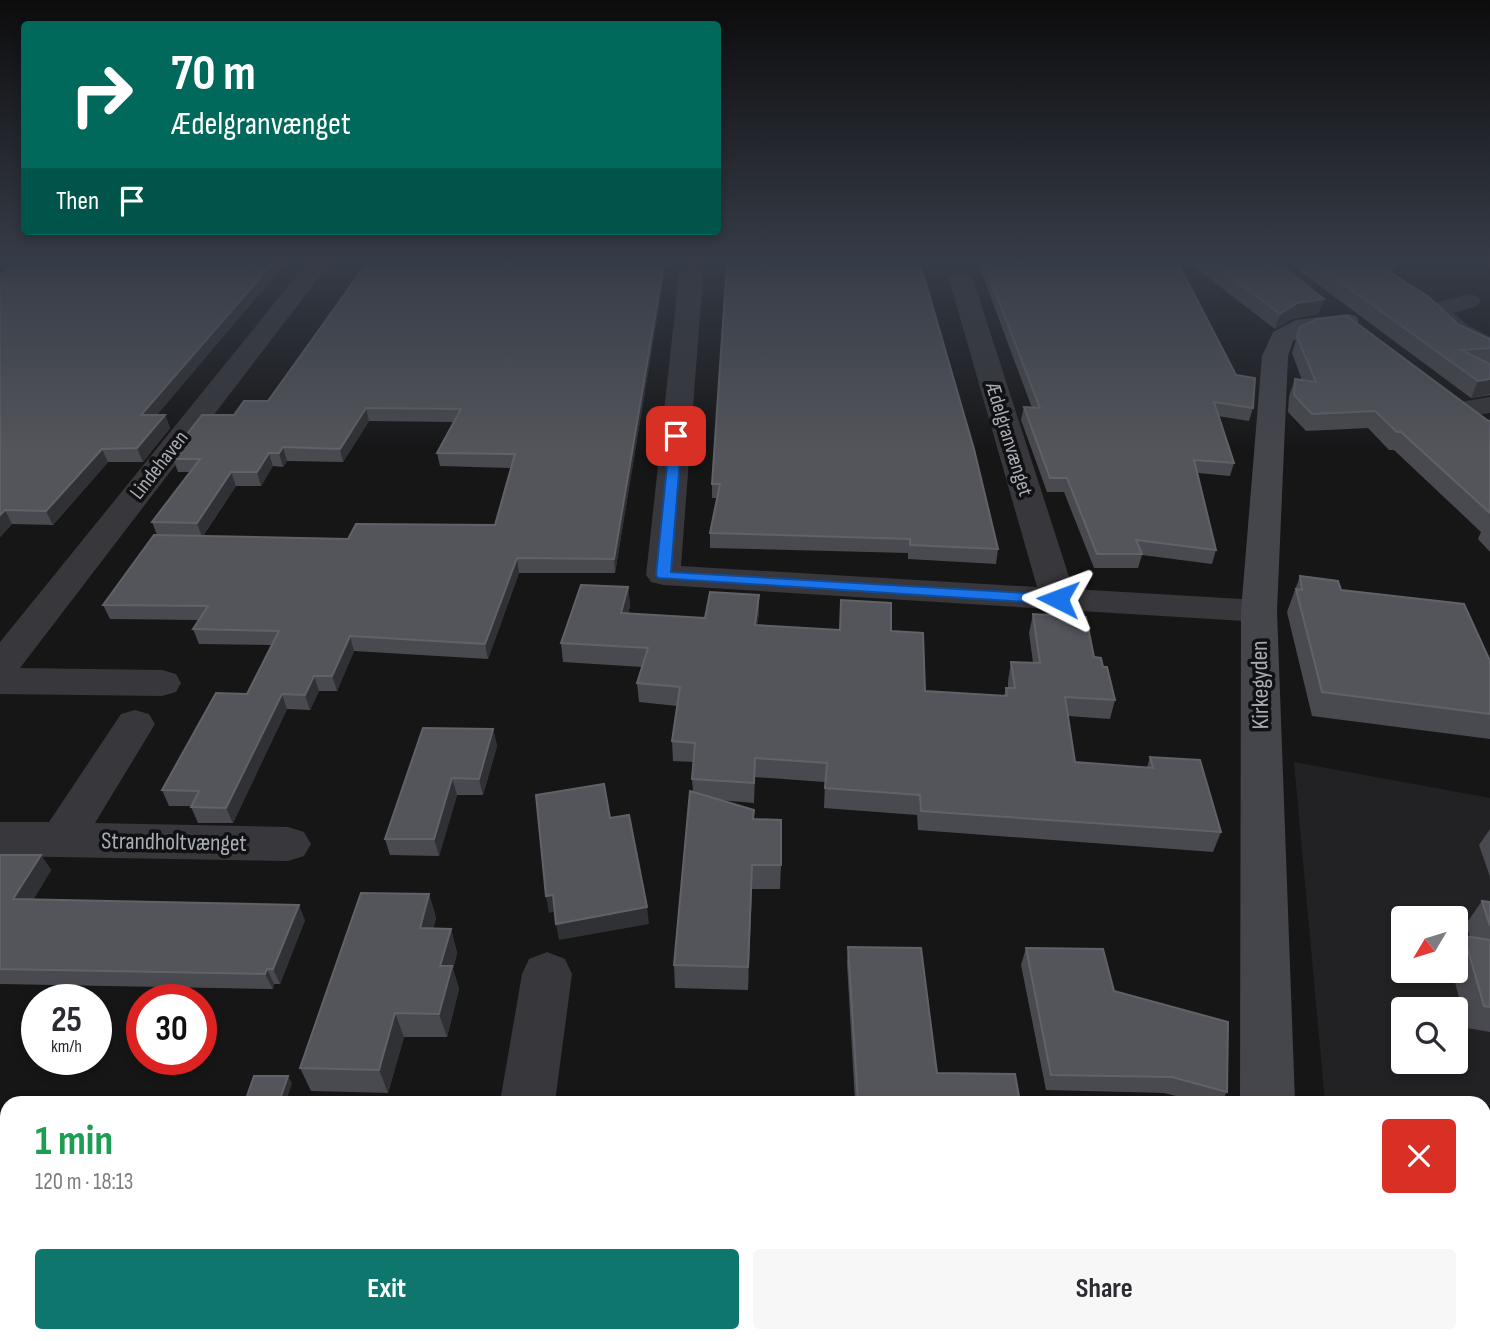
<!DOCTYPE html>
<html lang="en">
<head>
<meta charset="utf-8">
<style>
  :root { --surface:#fff; --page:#f7f7f7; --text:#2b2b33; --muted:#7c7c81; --accent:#0f766e }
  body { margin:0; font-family:"Sofia Sans Condensed",sans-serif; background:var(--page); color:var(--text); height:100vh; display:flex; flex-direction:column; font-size:26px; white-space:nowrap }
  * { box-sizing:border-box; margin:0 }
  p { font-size:23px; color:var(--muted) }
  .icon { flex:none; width:38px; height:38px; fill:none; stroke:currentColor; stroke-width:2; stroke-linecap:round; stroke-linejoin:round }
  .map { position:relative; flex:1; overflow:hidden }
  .details { position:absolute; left:0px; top:1096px; width:1491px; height:247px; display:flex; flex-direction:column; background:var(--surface); border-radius:21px 21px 0 0; box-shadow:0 4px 10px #0003 }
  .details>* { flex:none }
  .hud { position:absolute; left:21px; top:21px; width:700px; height:214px; border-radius:7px; box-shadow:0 4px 10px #0003; background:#00695c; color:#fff; overflow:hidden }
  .needle { width:46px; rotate:232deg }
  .controls { position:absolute; left:1391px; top:906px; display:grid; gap:14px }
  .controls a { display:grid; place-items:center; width:77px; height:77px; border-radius:7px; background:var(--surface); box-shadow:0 4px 10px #0003; font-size:35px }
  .speed { position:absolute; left:21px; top:984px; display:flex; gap:14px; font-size:35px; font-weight:700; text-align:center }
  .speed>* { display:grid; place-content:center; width:91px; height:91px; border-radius:50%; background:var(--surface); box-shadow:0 4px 10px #0003; line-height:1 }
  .speed small { font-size:18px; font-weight:400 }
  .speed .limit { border:10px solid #d22; background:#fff; color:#111 }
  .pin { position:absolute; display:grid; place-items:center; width:60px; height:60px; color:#fff; margin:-30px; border-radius:14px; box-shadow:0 4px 10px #0006 }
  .me { position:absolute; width:77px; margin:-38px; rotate:273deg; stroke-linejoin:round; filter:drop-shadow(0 0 5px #0008) }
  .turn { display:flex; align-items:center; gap:24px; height:147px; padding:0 35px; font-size:32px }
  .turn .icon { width:91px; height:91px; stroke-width:2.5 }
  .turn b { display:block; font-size:49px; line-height:60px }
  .then { display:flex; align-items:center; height:66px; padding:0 35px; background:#0003; gap:14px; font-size:26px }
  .round { display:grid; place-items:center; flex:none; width:74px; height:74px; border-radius:7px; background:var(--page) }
  .head { display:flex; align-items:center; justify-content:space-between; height:119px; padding:0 35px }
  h1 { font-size:42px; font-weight:700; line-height:52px; color:#1e9e55 }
  .primary-button { display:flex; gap:14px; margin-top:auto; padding:14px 35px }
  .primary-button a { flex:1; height:80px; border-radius:7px; background:var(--accent); color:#fff; font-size:28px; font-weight:700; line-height:80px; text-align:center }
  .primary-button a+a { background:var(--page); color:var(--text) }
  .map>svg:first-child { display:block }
  .built { fill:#222224; fill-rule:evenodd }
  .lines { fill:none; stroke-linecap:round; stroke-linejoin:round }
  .street { fill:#37373c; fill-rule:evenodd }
  .secondary { fill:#45464c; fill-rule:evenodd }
  .wall { fill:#494a4f; fill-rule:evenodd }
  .shaded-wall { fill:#303134 }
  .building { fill:#53555a; stroke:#616269; stroke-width:2 }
  .route { fill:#1a73e8; stroke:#114b97; stroke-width:2 }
  .labels { text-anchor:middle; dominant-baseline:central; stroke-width:7; stroke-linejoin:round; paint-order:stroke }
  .far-street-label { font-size:21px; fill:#a8acb7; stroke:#111112 }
  .street-label { font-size:24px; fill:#a8acb7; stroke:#111112 }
</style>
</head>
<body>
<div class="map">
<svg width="1490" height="1341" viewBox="0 0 1490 1341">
  <rect width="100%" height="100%" fill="#161617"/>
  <path class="built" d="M1294 762 1490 798V1182L1484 1181V1102H1325ZM1404 919H1456V971H1404ZM1404 1010H1456V1062H1404Z"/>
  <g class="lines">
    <g class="street">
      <polygon points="307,263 330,263 20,668 162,670 176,674 181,683 176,692 162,696 0,694 0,642"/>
      <polygon points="691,268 699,270 703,275 681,566 1037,587 949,279 953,274 969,274 973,279 1073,589 1259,600 1272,603 1277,611 1272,619 1259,622 663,585 651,582 646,575 679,275 683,270"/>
      <path d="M1469 294 1477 296 1481 301 1477 306 1454 313 1466 324 1490 337V356C1466 350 1438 330 1424 310L1427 305Z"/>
      <polygon points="1490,397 1490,413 1464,417 1454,415 1450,409 1454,403"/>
      <polygon points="135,710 149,714 155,724 95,823 288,827 304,832 311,844 304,856 288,861 0,856 0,822 49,822 121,714"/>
      <polygon points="547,952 565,959 572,974 555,1102 500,1102 522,974 529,959"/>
      <polygon points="453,1335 517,1335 516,1341 452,1341"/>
    </g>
    <g class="secondary">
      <polygon points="1347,314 1356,316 1359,321 1356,326 1311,332 1293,341 1288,356 1277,611 1295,1102 1240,1102 1241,611 1262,356 1273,332 1296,320"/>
      <rect x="1242" y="1335" width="64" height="6"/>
    </g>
  </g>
  <g class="wall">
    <path d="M666 263 615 573H519L488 659 354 651 337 691H319L310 710 287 709 233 823H198L191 807 192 806H169L162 790 247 694 272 645 199 644 193 629 199 620 110 619 103 605 157 535 152 522 190 472H178L173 459 178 452 177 447 234 415 268 401ZM369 421 454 422 437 453 440 466 512 468 495 525 348 539 203 536 236 486H261L273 466 283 467 287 461 343 462Z"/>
    <polygon points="727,263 998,549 996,564 908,559 908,553 710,548 710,533 717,498 712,498 712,484"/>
    <polygon points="978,263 1178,263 1253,408 1249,421 1218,416 1234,463 1230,476 1198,473 1216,550 1212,564 1142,555 1138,568 1094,568 1064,492 1047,492 1021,420 1024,407 1032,408"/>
    <polygon points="1189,263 1279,263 1324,299 1318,314 1292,319 1275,329"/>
    <polygon points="1289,263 1398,263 1392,273 1459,325 1490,339 1490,395 1471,398"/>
    <polygon points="0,274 157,415 165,415 170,428 143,462 108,462 53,525 12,524 0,537"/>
    <polygon points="1300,327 1490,421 1490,552 1478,539 1481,532 1394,450 1389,450 1368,428 1306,431 1288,412 1289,396 1295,379 1302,380 1292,353"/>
    <polygon points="1300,576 1341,590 1490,661 1490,739 1312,716 1287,612"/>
    <polygon points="628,587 630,606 628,614 705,618 759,613 757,625 839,630 891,631 925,691 1004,696 1006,688 1008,688 1008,681 1011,662 1033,663 1029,633 1033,614 1094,657 1103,667 1115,700 1110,719 1068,716 1075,762 1147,767 1150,757 1221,832 1213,852 918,830 917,815 824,808 825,782 755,777 754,803 719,800 754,819 781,865 780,889 752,889 748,990 675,988 674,965 693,792 692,779 694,762 673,761 672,741 677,706 639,702 637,683 642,667 563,662 561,643"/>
    <polygon points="493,729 497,746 483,795 457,795 439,856 390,855 385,839"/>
    <polygon points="1490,829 1490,877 1479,845"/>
    <polygon points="0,855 41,855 51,870 33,900 305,920 280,984 274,984 273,989 0,984"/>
    <polygon points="429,894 436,918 433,929 451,929 457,953 453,969 459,989 447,1037 404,1037 388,1093 311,1091 300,1068"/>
    <polygon points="1482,901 1490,902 1490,1032 1467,1028 1452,971 1456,971 1456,947 1464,936 1470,937 1466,924"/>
    <polygon points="848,947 937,1073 1020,1102 855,1102 847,963"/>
    <polygon points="1026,948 1114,991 1227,1092 1221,1102 1200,1102 1164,1093 1046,1090 1021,965"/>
    <polygon points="903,1335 1153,1335 1151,1338 1024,1336 1025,1341 903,1341"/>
    <polygon points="1363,1335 1439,1335 1440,1340 1438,1341 1383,1341"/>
  </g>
  <g class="shaded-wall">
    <polygon points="273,263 286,263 146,428 141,415"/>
    <polygon points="664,263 666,263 615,573 614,559"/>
    <polygon points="1395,263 1398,263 1385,287 1390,272"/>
    <polygon points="1324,299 1318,314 1292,319 1275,329 1280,314 1297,303"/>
    <polygon points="1490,379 1490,394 1471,398 1478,381"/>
    <polygon points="366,408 369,421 343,462 340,449"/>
    <polygon points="165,415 170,428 143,462 137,448"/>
    <polygon points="283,447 287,461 283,467 279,453"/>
    <polygon points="102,449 108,462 53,525 46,511"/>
    <polygon points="269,453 273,466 261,486 257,472"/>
    <polygon points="231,472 236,486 202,537 197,523"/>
    <polygon points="5,510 12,524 0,537 0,515"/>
    <polygon points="517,558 519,573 488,659 485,644"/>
    <polygon points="628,587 630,606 623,632 621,613"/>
    <polygon points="759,595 759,613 754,643 755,625"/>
    <polygon points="350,636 354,651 337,691 332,676"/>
    <polygon points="314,676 319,691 310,710 305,695"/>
    <polygon points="282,694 287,709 233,823 226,808"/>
    <polygon points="493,729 497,746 483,795 479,779"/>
    <polygon points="452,778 457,795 439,856 434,839"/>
    <polygon points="41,855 51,870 24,915 13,899"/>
    <polygon points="752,865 752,889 748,990 748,967"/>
    <polygon points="429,894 436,918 427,952 420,928"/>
    <polygon points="553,895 556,911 549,913 546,896"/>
    <polygon points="299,905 305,920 280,984 273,969"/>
    <polygon points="647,907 649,924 559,940 556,924"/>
    <polygon points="451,929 457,953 453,969 459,989 447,1037 439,1014 440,966"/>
    <polygon points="267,969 274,984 273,989 265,974"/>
    <polygon points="395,1013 404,1037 388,1093 379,1070"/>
    <polygon points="288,1076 292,1083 286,1102 279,1102"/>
  </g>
  <g class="building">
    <polygon points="16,263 273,263 141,415 165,415 137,448 102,449 46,511 5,510 0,515 0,274 5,273"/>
    <polygon points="367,263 664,263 614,559 517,558 485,644 350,636 332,676 314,676 305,695 282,694 226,808 191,807 199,791 162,790 216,693 247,694 279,631 193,629 208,606 103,605 154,535 348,539 356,524 495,525 515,454 437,453 461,409 366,408 340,449 283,447 279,453 269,453 257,472 231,472 197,523 152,522 200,459 173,459 182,447 177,447 202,415 234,415 244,401 268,401"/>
    <polygon points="727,263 920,263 974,449 998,549 910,545 910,539 710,533 720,484 712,484"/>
    <polygon points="984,263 1178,263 1236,375 1255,378 1253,408 1214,402 1234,463 1194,460 1216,550 1136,540 1142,554 1097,554 1067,478 1050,478 1024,407 1040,408"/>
    <polygon points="1212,263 1279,263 1324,299 1297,303 1280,314"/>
    <polygon points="1314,263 1395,263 1390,272 1429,297 1459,325 1490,339 1490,348 1461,350 1490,364 1490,379 1478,381"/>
    <polygon points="1347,316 1487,420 1490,421 1490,513 1401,432 1397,432 1375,411 1312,414 1294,395 1295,379 1316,382 1297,337 1300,327 1317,319"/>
    <polygon points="1300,576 1338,581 1341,590 1464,604 1490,661 1490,714 1322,692 1296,589 1302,590"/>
    <polygon points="581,585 628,587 621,613 705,618 710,592 759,595 755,625 840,630 841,600 891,603 891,631 923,633 925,691 1007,696 1006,688 1015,688 1011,662 1040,663 1033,614 1086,617 1094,657 1101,658 1103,667 1107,667 1115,700 1065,697 1075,762 1153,768 1150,757 1200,760 1221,832 921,811 920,795 825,788 827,763 755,758 754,783 692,779 695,743 672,741 680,687 637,683 648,648 561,643"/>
    <polygon points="423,728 493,729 479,779 452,778 434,839 385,839"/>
    <polygon points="604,784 610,818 629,815 647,907 556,924 553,895 546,896 536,795"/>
    <polygon points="690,791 754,810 753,819 781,820 781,865 752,865 748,967 674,965"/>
    <polygon points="0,855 41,855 13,899 299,905 273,969 267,969 265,974 0,969"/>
    <polygon points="361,893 429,894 420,928 451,929 440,966 452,966 439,1014 395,1013 379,1070 300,1068"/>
    <polygon points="1482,901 1490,902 1490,926"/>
    <polygon points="1464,936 1490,940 1490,1007 1484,1006"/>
    <polygon points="848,947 921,948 937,1073 1015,1074 1020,1102 858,1102"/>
    <polygon points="1026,948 1103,949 1114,991 1228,1022 1227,1092 1172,1077 1051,1075"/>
    <polygon points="254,1076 288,1076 279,1102 245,1102"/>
    <polygon points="909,1335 1024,1335 1025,1341 910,1341"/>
    <polygon points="1423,1335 1439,1335 1440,1340"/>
  </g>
  <linearGradient id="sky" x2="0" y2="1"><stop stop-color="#0c0c0d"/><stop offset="0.58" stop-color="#363c47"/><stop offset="1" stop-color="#363c47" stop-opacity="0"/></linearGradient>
  <rect width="1490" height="451" fill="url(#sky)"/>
  <polygon class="route" points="676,432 682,436 671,572 1058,595 1065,599 1058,604 658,578 656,575 670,436"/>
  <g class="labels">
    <g class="far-street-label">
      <text transform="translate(1009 439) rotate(73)">Ædelgranvænget</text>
      <text transform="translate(159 465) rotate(-52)">Lindehaven</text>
    </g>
    <g class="street-label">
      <text transform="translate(1260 685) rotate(-91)">Kirkegyden</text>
      <text transform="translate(174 842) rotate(1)">Strandholtvænget</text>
    </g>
  </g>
</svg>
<div class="controls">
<a><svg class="needle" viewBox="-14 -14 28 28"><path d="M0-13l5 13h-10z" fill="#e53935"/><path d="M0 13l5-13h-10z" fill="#7c7c81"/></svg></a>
<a><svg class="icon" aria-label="search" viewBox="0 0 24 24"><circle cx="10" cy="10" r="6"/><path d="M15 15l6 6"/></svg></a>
</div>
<div class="speed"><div>25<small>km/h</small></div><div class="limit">30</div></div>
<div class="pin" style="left:676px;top:436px;background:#d93025"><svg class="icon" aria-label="arrive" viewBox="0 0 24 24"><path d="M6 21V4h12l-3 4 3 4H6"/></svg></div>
<svg class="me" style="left:1058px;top:599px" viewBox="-20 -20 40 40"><path d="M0-17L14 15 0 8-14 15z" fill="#1a73e8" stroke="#fff" stroke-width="4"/></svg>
<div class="hud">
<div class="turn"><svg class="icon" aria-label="right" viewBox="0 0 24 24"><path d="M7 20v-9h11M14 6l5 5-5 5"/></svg><div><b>70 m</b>Ædelgranvænget</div></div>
<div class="then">Then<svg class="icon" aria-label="arrive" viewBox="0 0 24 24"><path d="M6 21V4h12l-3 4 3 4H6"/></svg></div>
</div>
<section class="details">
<div class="head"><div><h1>1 min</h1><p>120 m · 18:13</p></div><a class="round" style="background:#d93025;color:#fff"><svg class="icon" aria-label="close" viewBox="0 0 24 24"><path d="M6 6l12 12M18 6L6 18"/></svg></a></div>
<div class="primary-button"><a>Exit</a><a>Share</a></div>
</section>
</div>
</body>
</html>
